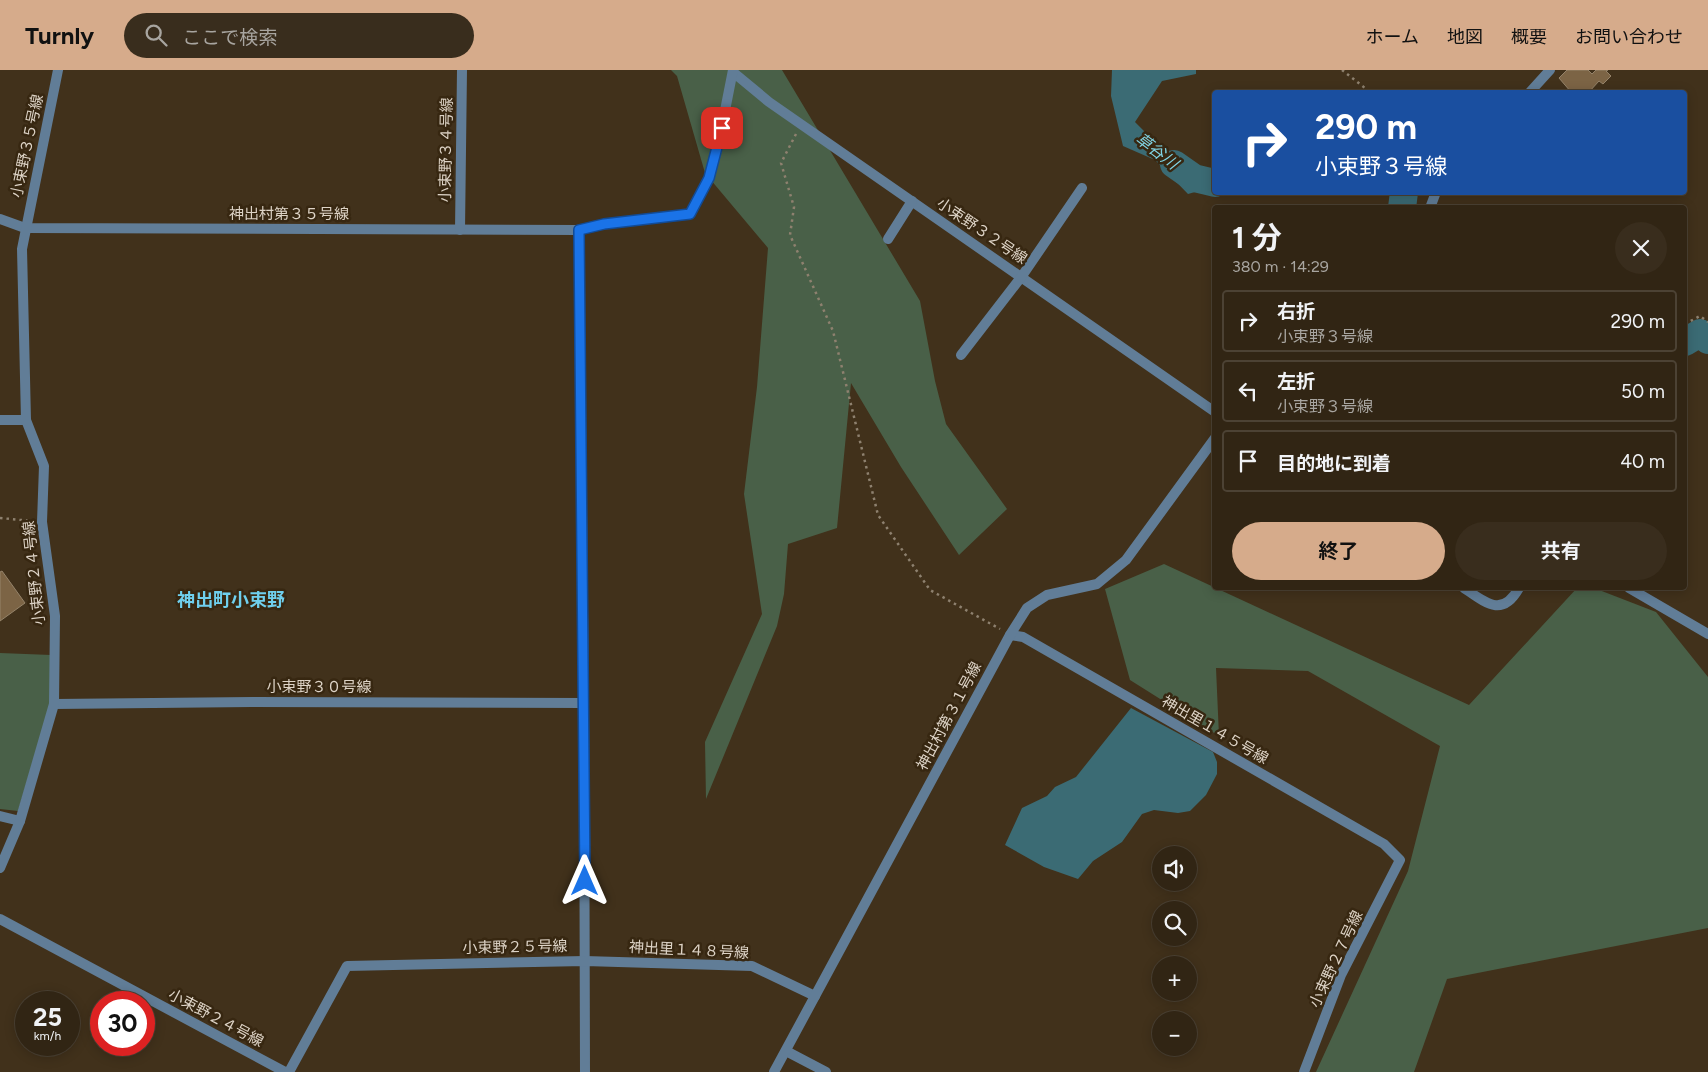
<!DOCTYPE html>
<html lang="ja">
<head>
<meta charset="utf-8">
<style>
  :root { --surface:#312514; --page:#392d1d; --text:#f1f3f6; --muted:#a8a5a0; --line:#4c4234; --accent:#d6ab8b }
  body { margin:0; font-family:Figtree,"Noto Sans JP",sans-serif; background:var(--page); color:var(--text); height:100vh; display:flex; flex-direction:column; font-size:19px; white-space:nowrap }
  * { box-sizing:border-box; margin:0 }
  p { font-size:16px; color:var(--muted) }
  .icon { flex:none; width:28px; height:28px; fill:none; stroke:currentColor; stroke-width:2; stroke-linecap:round; stroke-linejoin:round }
  .map { position:relative; flex:1; overflow:hidden }
  .drawer { position:absolute; left:1212px; top:135px; width:475px; height:385px; display:flex; flex-direction:column; background:var(--surface); border-radius:5px; box-shadow:0 2px 12px #0003,0 0 0 1px var(--line) }
  .drawer>* { flex:none }
  .guide { position:absolute; left:1212px; top:20px; width:475px; height:105px; border-radius:5px; box-shadow:0 2px 12px #0003,0 0 0 1px var(--line); background:#1a4fa0; color:#fff; overflow:hidden }
  .fabs { position:absolute; left:1152px; top:776px; display:grid; gap:10px }
  .fabs a { display:grid; place-items:center; width:45px; height:45px; border-radius:50%; background:var(--surface); box-shadow:0 2px 12px #0003,0 0 0 1px var(--line); font-size:25px }
  .speed { position:absolute; left:15px; top:921px; display:flex; gap:10px; font-size:25px; font-weight:700; text-align:center }
  .speed>* { display:grid; place-content:center; width:65px; height:65px; border-radius:50%; background:var(--surface); box-shadow:0 2px 12px #0003,0 0 0 1px var(--line); line-height:1 }
  .speed small { font-size:12px; font-weight:400 }
  .speed .limit { border:8px solid #d22; background:#fff; color:#111 }
  .pin { position:absolute; display:grid; place-items:center; width:42px; height:42px; color:#fff; margin:-21px; border-radius:10px; box-shadow:0 2px 8px #0006 }
  .me { position:absolute; width:55px; margin:-28px; rotate:0deg; stroke-linejoin:round; filter:drop-shadow(0 0 4px #0008) }
  .turn { display:flex; align-items:center; gap:18px; height:105px; padding:0 20px; font-size:22px }
  .turn .icon { width:65px; height:65px; stroke-width:2.5 }
  .turn b { display:block; font-size:35px; line-height:42px }
  .round { display:grid; place-items:center; flex:none; width:52px; height:52px; border-radius:26px; background:var(--page) }
  .head { display:flex; align-items:center; justify-content:space-between; height:85px; padding:0 20px }
  h1 { font-size:30px; font-weight:700; line-height:38px }
  .primary-button { display:flex; gap:10px; margin-top:auto; padding:10px 20px }
  .primary-button a { flex:1; height:58px; border-radius:30px; background:var(--accent); color:#111; font-size:20px; font-weight:700; line-height:58px; text-align:center }
  .primary-button a+a { background:var(--page); color:var(--text) }
  ul { padding:0; list-style:none }
  li { display:flex; align-items:center; gap:15px; height:62px; margin:0 10px 8px; padding:0 10px; border:2px solid var(--line); border-radius:5px }
  li div { flex:1 }
  li b { display:block; font-size:19px }
  li em { font-style:normal }
  header { display:flex; align-items:center; gap:30px; box-sizing:border-box; height:70px; padding:0 25px; background:var(--accent); color:#111 }
  header strong { font-size:24px }
  nav { display:flex; gap:28px; margin-inline-start:auto; font-size:18px }
  .search { width:350px; height:45px; background:var(--page); display:flex; align-items:center; gap:12px; box-sizing:border-box; padding:0 18px; border-radius:28px; color:var(--muted); font-size:19px }
  .map>svg:first-child { display:block }
  .green { fill:#496048 }
  .water { fill:#3b6b74 }
  .lines { fill:none; stroke-linecap:round; stroke-linejoin:round }
  .river { stroke:#3b6b74; stroke-width:28 }
  .building { fill:#7c6445; stroke:#95836a }
  .path { stroke:#8e816f; stroke-width:2.5; stroke-dasharray:2.5 4; stroke-linecap:butt }
  .street { stroke:#617d97; stroke-width:10 }
  .route-casing { stroke:#114b97; stroke-width:12 }
  .route { stroke:#1a73e8; stroke-width:9 }
  .labels { text-anchor:middle; dominant-baseline:central; stroke-width:5; stroke-linejoin:round; paint-order:stroke }
  .street-label { font-size:15px; fill:#ddd3c6; stroke:#372711 }
  .water-label { font-size:16px; font-style:italic; fill:#80d4e4; stroke:#372711 }
  .quarter-label { font-size:18px; font-weight:bold; fill:#6fcfed; stroke:#372711 }
</style>
</head>
<body>
<header>
<strong>Turnly</strong>
<div class="search"><svg class="icon" aria-label="search" viewBox="0 0 24 24"><circle cx="10" cy="10" r="6"/><path d="M15 15l6 6"/></svg>ここで検索</div>
<nav><a>ホーム</a><a>地図</a><a>概要</a><a>お問い合わせ</a></nav>
</header>
<div class="map">
<svg width="1708" height="1002" viewBox="0 0 1708 1002">
  <rect width="100%" height="100%" fill="#41311b"/>
  <g class="green">
    <polygon points="671,0 782,0 920,231 935,311 946,354 1007,439 959,485 901,397 851,313 837,458 788,474 784,524 777,556 706,729 705,672 762,544 744,424 757,317 768,178 705,103 677,6"/>
    <polygon points="1164,494 1469,635 1577,518 1594,518 1656,542 1708,607 1708,858 1447,909 1414,1002 1316,1002 1408,801 1440,676 1308,601 1216,598 1219,666 1130,610 1105,519"/>
    <polygon points="0,583 51,585 50,634 18,741 0,739"/>
  </g>
  <g class="water">
    <polygon points="1112,0 1196,0 1196,4 1162,11 1135,52 1150,67 1205,108 1209,118 1188,124 1155,90 1123,76 1111,26"/>
    <polygon points="1131,638 1213,682 1217,692 1217,704 1206,725 1190,741 1178,743 1154,740 1142,744 1122,772 1093,791 1078,809 1044,797 1005,775 1022,738 1047,726 1055,717 1076,707"/>
  </g>
  <g class="lines">
    <g class="river">
      <polyline points="1174,94 1194,108 1215,113"/>
      <polyline points="1402,138 1404,122"/>
      <polyline points="1685,272 1700,263 1708,270"/>
    </g>
  </g>
  <g class="building">
    <polygon points="1567,0 1588,0 1592,4 1596,0 1608,0 1606,1 1611,6 1603,14 1599,11 1589,22 1571,22 1559,8"/>
    <polygon points="2,501 25,533 0,551 0,502"/>
  </g>
  <g class="lines">
    <g class="path">
      <polyline points="1342,0 1370,22"/>
      <polyline points="796,64 781,93 794,137 790,165 833,261 878,445 930,520 1000,559"/>
      <polyline points="1685,254 1700,246 1708,252"/>
      <polyline points="0,448 31,451"/>
    </g>
    <g class="street">
      <polyline points="734,3 769,32 1215,342"/>
      <polyline points="1530,22 1550,0"/>
      <polyline points="1430,138 1436,122"/>
      <polyline points="0,149 25,158 579,160 604,154 690,144 709,108 718,76 733,0"/>
      <polyline points="460,160 462,0"/>
      <polyline points="579,160 584,633 585,1002"/>
      <polyline points="888,169 912,131"/>
      <polyline points="961,285 1022,206 1082,118"/>
      <polyline points="0,350 26,350"/>
      <path d="M1464 518C1486 533 1502 548 1519 518"/>
      <polyline points="1629,518 1708,564"/>
      <polyline points="1010,565 1023,567 1384,774 1400,790 1341,905 1304,1002"/>
      <polyline points="54,634 252,632 584,633"/>
      <polyline points="0,746 20,751"/>
      <polyline points="0,798 20,751 54,634 55,546 42,452 44,396 26,350 22,179 58,0"/>
      <polyline points="0,849 285,1002"/>
      <polyline points="786,981 826,1002"/>
      <polyline points="289,1002 347,896 585,891 752,896 815,926"/>
      <polyline points="774,1002 1010,565 1027,538 1047,525 1097,514 1126,490 1215,368"/>
    </g>
  </g>
  <g class="lines">
    <g class="route-casing">
      <polyline id="route" points="585,811 579,160 604,154 690,144 709,108 722,58"/>
    </g>
    <use href="#route" class="route"/>
  </g>
  <g class="labels">
    <g class="street-label">
      <text transform="translate(27 76) rotate(-78)">小束野３５号線</text>
      <text transform="translate(446 80) rotate(-89)">小束野３４号線</text>
      <text x="289" y="144">神出村第３５号線</text>
      <text transform="translate(982 161) rotate(34)">小束野３２号線</text>
      <text transform="translate(34 503) rotate(-96)">小束野２４号線</text>
      <text x="319" y="617">小束野３０号線</text>
      <text transform="translate(949 646) rotate(-62)">神出村第３１号線</text>
      <text transform="translate(1215 660) rotate(30)">神出里１４５号線</text>
      <text transform="translate(515 877) rotate(-1)">小束野２５号線</text>
      <text transform="translate(689 880) rotate(3)">神出里１４８号線</text>
      <text transform="translate(1336 889) rotate(-65)">小束野２７号線</text>
      <text transform="translate(216 948) rotate(28)">小束野２４号線</text>
    </g>
    <g class="water-label">
      <text transform="translate(1157 81) rotate(37)">草谷川</text>
    </g>
    <g class="quarter-label">
      <text x="231" y="530">神出町小束野</text>
    </g>
  </g>
</svg>
<div class="fabs">
<a><svg class="icon" aria-label="sound" viewBox="0 0 24 24"><path d="M4 9h4l5-4v14l-5-4H4zM17 9q2 3 0 6"/></svg></a>
<a><svg class="icon" aria-label="search" viewBox="0 0 24 24"><circle cx="10" cy="10" r="6"/><path d="M15 15l6 6"/></svg></a>
<a>+</a>
<a>−</a>
</div>
<div class="speed"><div>25<small>km/h</small></div><div class="limit">30</div></div>
<div class="pin" style="left:722px;top:58px;background:#d93025"><svg class="icon" aria-label="arrive" viewBox="0 0 24 24"><path d="M6 21V4h12l-3 4 3 4H6"/></svg></div>
<svg class="me" style="left:585px;top:811px" viewBox="-20 -20 40 40"><path d="M0-17L14 15 0 8-14 15z" fill="#1a73e8" stroke="#fff" stroke-width="4"/></svg>
<div class="guide">
<div class="turn"><svg class="icon" aria-label="right" viewBox="0 0 24 24"><path d="M7 20v-9h11M14 6l5 5-5 5"/></svg><div><b>290 m</b>小束野３号線</div></div>
</div>
<section class="drawer">
<div class="head"><div><h1>1 分</h1><p>380 m · 14:29</p></div><a class="round"><svg class="icon" aria-label="close" viewBox="0 0 24 24"><path d="M6 6l12 12M18 6L6 18"/></svg></a></div>
<ul>
<li><svg class="icon" aria-label="right" viewBox="0 0 24 24"><path d="M7 20v-9h11M14 6l5 5-5 5"/></svg><div><b>右折</b><p>小束野３号線</p></div><em>290 m</em></li>
<li><svg class="icon" aria-label="left" viewBox="0 0 24 24"><path d="M17 20v-9H6M10 6l-5 5 5 5"/></svg><div><b>左折</b><p>小束野３号線</p></div><em>50 m</em></li>
<li><svg class="icon" aria-label="arrive" viewBox="0 0 24 24"><path d="M6 21V4h12l-3 4 3 4H6"/></svg><div><b>目的地に到着</b></div><em>40 m</em></li>
</ul>
<div class="primary-button"><a>終了</a><a>共有</a></div>
</section>
</div>
</body>
</html>
